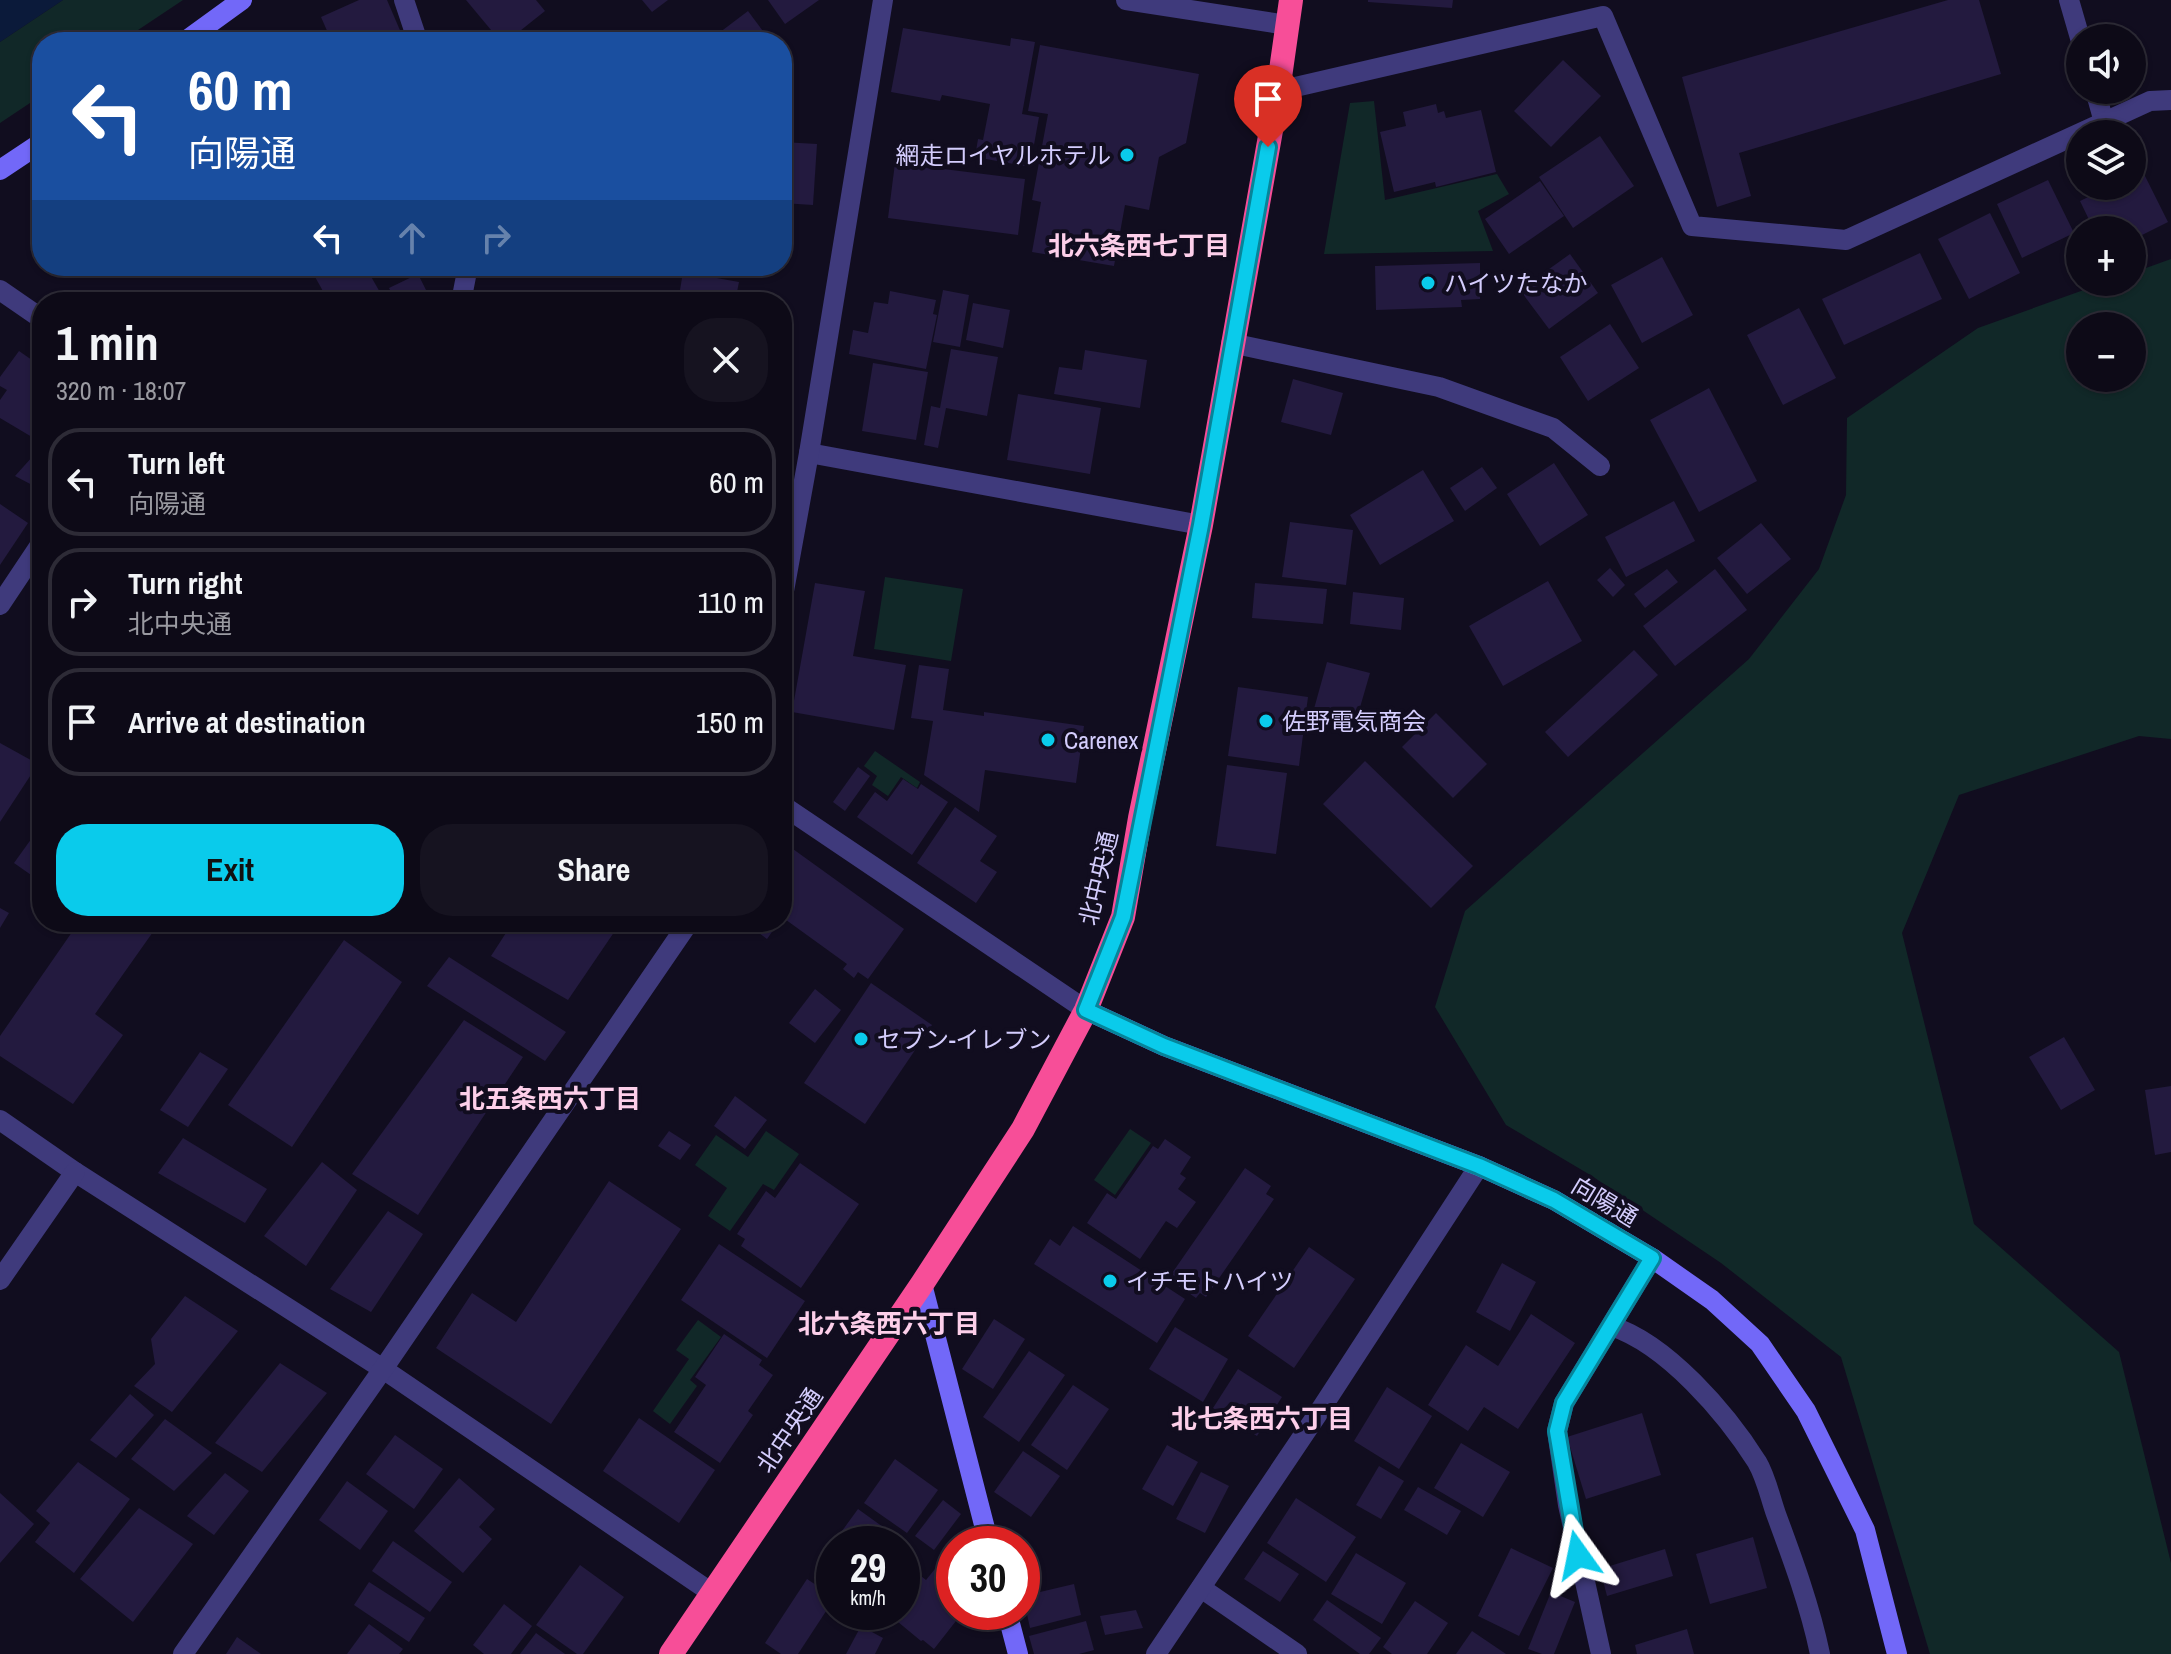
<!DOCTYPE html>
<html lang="en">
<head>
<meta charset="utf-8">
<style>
  :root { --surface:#0d0a17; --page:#161320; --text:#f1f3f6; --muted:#9a9aa1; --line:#2d2b36; --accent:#0acbeb }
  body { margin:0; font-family:"Archivo Narrow","Noto Sans JP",sans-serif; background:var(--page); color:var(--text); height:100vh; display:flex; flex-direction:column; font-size:30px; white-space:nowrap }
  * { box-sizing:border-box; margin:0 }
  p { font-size:26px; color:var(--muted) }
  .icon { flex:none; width:44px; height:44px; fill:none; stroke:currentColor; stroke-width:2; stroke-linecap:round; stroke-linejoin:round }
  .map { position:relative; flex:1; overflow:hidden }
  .side { position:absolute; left:32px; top:292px; width:760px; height:640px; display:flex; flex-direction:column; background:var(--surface); border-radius:32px; box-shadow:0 2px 6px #0004,0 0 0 2px var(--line) }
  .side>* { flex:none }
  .guide { position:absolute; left:32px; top:32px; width:760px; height:244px; border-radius:32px; box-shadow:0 2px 6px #0004,0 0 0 2px var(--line); background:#1a4fa0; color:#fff; overflow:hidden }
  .controls { position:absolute; left:2066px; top:24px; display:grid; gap:16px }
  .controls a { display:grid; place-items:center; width:80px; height:80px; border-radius:50%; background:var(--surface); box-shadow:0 2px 6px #0004,0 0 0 2px var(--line); font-size:40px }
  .speed { position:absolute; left:816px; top:1526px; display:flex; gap:16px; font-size:40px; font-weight:700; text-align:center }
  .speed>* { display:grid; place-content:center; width:104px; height:104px; border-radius:50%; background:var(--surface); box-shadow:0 2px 6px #0004,0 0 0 2px var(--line); line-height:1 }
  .speed small { font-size:20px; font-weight:400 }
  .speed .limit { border:12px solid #d22; background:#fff; color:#111 }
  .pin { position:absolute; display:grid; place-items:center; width:68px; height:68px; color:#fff; margin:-82px -34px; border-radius:50% 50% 50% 0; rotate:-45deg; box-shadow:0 0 8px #0007 }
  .pin .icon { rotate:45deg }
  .me { position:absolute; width:88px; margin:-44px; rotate:348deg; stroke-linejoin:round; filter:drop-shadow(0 0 6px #0008) }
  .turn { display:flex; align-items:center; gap:28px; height:168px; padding:0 24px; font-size:36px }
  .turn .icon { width:104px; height:104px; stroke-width:2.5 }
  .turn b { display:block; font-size:56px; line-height:68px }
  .lanes { display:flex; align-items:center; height:76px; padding:0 24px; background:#0003; justify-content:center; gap:40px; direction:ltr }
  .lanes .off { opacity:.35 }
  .round { display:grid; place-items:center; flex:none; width:84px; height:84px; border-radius:32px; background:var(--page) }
  .overview { display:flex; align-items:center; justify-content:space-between; height:136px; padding:0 24px }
  h1 { font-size:48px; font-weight:700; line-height:60px }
  .primary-button { display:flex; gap:16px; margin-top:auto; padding:16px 24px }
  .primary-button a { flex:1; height:92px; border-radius:32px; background:var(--accent); color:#111; font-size:32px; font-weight:700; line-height:92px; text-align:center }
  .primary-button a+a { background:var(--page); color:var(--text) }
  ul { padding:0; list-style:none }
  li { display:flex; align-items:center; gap:24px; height:108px; margin:0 16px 12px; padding:0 8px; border:4px solid var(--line); border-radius:32px }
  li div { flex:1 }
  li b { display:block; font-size:30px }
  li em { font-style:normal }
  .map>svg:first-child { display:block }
  .green { fill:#112828; fill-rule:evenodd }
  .water { fill:#0b1a3a }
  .building { fill:#231a3f }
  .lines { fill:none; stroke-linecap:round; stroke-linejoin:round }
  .lane { stroke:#3f3a7c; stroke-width:20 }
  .street { stroke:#3f3a7c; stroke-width:20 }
  .secondary { stroke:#7268f8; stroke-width:20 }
  .highway { stroke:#f74e98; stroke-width:24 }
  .route-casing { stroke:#068499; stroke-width:20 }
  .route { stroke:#0acbeb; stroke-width:14 }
  .poi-dot { fill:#0acbeb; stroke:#110d1f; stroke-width:3 }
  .labels { text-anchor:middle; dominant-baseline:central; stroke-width:8; stroke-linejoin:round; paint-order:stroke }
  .poi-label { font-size:24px; fill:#d4cdfd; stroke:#110d1f; text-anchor:start }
  .street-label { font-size:24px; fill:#d4cdfd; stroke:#110d1f }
  .neighbourhood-label { font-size:26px; font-weight:bold; fill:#fdcfea; stroke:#110d1f }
</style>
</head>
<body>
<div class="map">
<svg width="2171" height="1654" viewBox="0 0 2171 1654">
  <rect width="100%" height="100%" fill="#110d1f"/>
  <g class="green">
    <polygon points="63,0 183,0 120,42 42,42 42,95 0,123 0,42"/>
    <polygon points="1374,101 1385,200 1497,174 1509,194 1478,211 1493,251 1324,254 1350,103"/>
    <path d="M2171 259V739L2139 736 1959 795 1902 933 1974 1224 2119 1352 2171 1563V1654H1930L1841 1357 1721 1263 1592 1176 1506 1125 1435 1007 1465 911 1749 659 1819 569 1846 495 1847 418 1978 328 2106 282H2132V273ZM2132 326V378H2080V326Z"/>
    <polygon points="885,577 963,589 951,661 874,649"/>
    <polygon points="875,751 920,782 917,788 901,777 888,796 872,785 877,776 864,766"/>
    <polygon points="1130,1129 1151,1143 1115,1195 1094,1180"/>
    <polygon points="766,1131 799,1154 774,1190 763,1184 730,1231 708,1216 727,1188 695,1165 716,1135 748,1157"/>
    <polygon points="698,1320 721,1337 690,1380 697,1386 670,1424 653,1411 689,1359 676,1350"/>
  </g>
  <polygon class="water" points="0,0 63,0 0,42"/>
  <g class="building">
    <polygon points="359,0 387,0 405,42 332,42 321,17"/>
    <polygon points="466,0 536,0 545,11 506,42 501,42"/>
    <polygon points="642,0 668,0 652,12"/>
    <polygon points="768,0 819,0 785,24"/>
    <polygon points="1368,0 1453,0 1452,8 1368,2"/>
    <polygon points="1948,0 1979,0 2001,74 1739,153 1751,196 1717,207 1682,77"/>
    <polygon points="748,11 771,42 707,42"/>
    <polygon points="903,28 1010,46 1011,38 1035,42 1022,114 1039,117 1030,167 975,157 978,139 983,140 990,104 942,95 940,101 891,92"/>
    <polygon points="1040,45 1199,74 1186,143 1159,157 1149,210 1125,205 1114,266 1032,252 1041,202 1032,200 1048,114 1028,111"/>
    <polygon points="1563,60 1601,96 1551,147 1514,111"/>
    <polygon points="1436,104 1438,113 1444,111 1446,118 1481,110 1496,172 1436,187 1435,182 1394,192 1380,132 1406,126 1403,112"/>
    <polygon points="1600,136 1634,186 1573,228 1539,177"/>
    <polygon points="782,142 817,144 813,205 782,203"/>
    <polygon points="895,163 1025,179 1018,235 888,218"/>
    <polygon points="2142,170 2168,222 2132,240 2132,230 2094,230 2080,201 2111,186 2132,186 2132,175"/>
    <polygon points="2048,180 2074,233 2022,258 1997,204"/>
    <polygon points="1540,181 1564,216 1509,254 1485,219"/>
    <polygon points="1990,213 2020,273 1969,299 1938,239"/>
    <polygon points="1920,253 1942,299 1844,345 1822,299"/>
    <polygon points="1570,254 1598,293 1549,329 1520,290"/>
    <polygon points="1662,257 1693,315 1642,343 1611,285"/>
    <polygon points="1480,263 1480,299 1461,300 1462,307 1376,310 1375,266"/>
    <polygon points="309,266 365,266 381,294 368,302 329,302"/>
    <polygon points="683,272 739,282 735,302 678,302"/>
    <polygon points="418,274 432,302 396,302 389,288"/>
    <polygon points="943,290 969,295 960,347 933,342"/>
    <polygon points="890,291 936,300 933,314 937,315 926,369 849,354 853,330 868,333 874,302 888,304"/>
    <polygon points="973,303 1010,310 1003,348 966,340"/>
    <polygon points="1799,308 1836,378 1783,405 1747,335"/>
    <polygon points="1610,324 1639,368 1588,401 1560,357"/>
    <polygon points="951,349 998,357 987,416 946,408 938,448 924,445 931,406 940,408"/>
    <polygon points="1085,350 1147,360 1140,408 1054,394 1059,367 1082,370"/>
    <polygon points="19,351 42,367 42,443 0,418 0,400 7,390 0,386 0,377"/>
    <polygon points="873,363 928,372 916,440 862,431"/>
    <polygon points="1293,379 1343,393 1331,435 1281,422"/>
    <polygon points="1709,388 1757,481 1699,512 1650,420"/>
    <polygon points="1018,394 1101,408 1090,474 1007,460"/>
    <polygon points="33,456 42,462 42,478 36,487 15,476"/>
    <polygon points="1554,463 1588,515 1540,546 1507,494"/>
    <polygon points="1482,467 1497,488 1465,511 1450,488"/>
    <polygon points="1423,470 1454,521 1380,565 1350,515"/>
    <polygon points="1674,501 1695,541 1626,577 1605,537"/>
    <polygon points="0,504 28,523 0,565"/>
    <polygon points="1290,522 1353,530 1346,585 1282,577"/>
    <polygon points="1761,523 1791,559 1747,594 1717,558"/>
    <polygon points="1610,568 1625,585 1613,597 1597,580"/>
    <polygon points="1667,569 1678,582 1645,608 1634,594"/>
    <polygon points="1715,569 1747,610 1675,666 1643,626"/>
    <polygon points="1548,581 1582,641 1503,686 1469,626"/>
    <polygon points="815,583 865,591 853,656 906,665 894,730 792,712"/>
    <polygon points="1255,583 1327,589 1323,624 1252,618"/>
    <polygon points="1353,592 1404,598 1401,630 1350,624"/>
    <polygon points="1634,650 1658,675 1568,757 1545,732"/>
    <polygon points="1327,662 1370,673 1354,728 1312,716"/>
    <polygon points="919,665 949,669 943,710 984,716 984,712 1084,726 1076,783 985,770 979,812 924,775 933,721 911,718"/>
    <polygon points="1238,687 1308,697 1299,766 1228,756"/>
    <polygon points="1436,713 1487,764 1453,798 1402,747"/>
    <polygon points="0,743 38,764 0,822"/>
    <polygon points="1365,761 1473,866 1431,908 1323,804"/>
    <polygon points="1227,765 1287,773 1276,854 1216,846"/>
    <polygon points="858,767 870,776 845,811 833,802"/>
    <polygon points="903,779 918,789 921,784 948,802 912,855 857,817 875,792 887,801"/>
    <polygon points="955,807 997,836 980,861 997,872 976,903 917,863"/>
    <polygon points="42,824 42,865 34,877 14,863"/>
    <polygon points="786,844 904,929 868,979 858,972 854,978 843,969 847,964 782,917 782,850"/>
    <polygon points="0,908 9,913 0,928"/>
    <polygon points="79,922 160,922 95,1014 123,1035 73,1104 0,1056 0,1036"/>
    <polygon points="513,922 621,922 568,1000 491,956"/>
    <polygon points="744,922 779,922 767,939"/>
    <polygon points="344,940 402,982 292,1147 228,1105"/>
    <polygon points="449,957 566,1032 545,1061 427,986"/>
    <polygon points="871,983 932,1025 865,1124 804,1083"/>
    <polygon points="815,989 841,1010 815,1043 789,1023"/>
    <polygon points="464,1020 523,1057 418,1215 352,1174"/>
    <polygon points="2064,1037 2095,1090 2061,1110 2029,1057"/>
    <polygon points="200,1052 228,1069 188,1127 160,1110"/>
    <polygon points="2171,1086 2171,1152 2155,1155 2145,1090"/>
    <polygon points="735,1096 767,1120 745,1149 714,1126"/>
    <polygon points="669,1131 691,1145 680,1160 658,1146"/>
    <polygon points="183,1138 267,1189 245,1223 158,1173"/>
    <polygon points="1165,1139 1191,1157 1180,1174 1186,1178 1178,1189 1196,1202 1177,1228 1166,1221 1140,1259 1087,1223 1107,1193 1116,1199 1153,1146 1158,1149"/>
    <polygon points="322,1162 357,1190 306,1266 264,1236"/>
    <polygon points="800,1163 859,1204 801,1288 741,1246 745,1239 737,1234 766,1191 775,1198"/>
    <polygon points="1245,1168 1271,1186 1266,1194 1274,1199 1206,1297 1200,1293 1196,1298 1168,1279"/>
    <polygon points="609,1181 681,1229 551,1424 436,1348 472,1293 516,1322"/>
    <polygon points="388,1211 423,1234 371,1312 330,1289"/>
    <polygon points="1073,1226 1185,1299 1157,1343 1034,1264 1050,1239 1060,1246"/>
    <polygon points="719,1244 805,1301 767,1358 681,1300"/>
    <polygon points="1309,1247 1355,1279 1294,1368 1248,1336"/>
    <polygon points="1502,1263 1536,1282 1510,1331 1476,1312"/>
    <polygon points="185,1296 238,1331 172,1412 134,1386 155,1364 151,1339"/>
    <polygon points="1531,1314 1575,1343 1518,1429 1484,1407 1468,1431 1428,1405 1466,1345 1498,1366"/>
    <polygon points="994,1319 1025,1339 993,1389 962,1369"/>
    <polygon points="1175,1327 1228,1359 1203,1402 1149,1369"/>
    <polygon points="724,1334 762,1360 759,1365 773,1375 748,1411 753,1415 720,1463 674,1432 706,1385 695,1377"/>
    <polygon points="1029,1351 1065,1375 1019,1442 983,1417"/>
    <polygon points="280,1363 327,1393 262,1472 215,1443"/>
    <polygon points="1238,1369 1282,1397 1257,1436 1213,1408"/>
    <polygon points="1073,1385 1109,1409 1067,1470 1031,1445"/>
    <polygon points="1387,1387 1432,1416 1399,1469 1354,1441"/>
    <polygon points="130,1394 154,1415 116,1458 90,1440"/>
    <polygon points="1642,1413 1661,1475 1586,1499 1567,1437"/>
    <polygon points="639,1418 715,1470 679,1523 603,1471"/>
    <polygon points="165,1419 212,1453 174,1491 131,1459"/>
    <polygon points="395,1435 443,1469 414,1509 366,1474"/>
    <polygon points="1461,1443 1510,1472 1483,1517 1434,1488"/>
    <polygon points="1167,1445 1198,1462 1173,1506 1142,1489"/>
    <polygon points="1023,1451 1060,1476 1031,1517 994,1492"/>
    <polygon points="895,1459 938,1490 907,1533 864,1503"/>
    <polygon points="78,1462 130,1499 74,1573 35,1542 50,1523 36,1511"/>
    <polygon points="1379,1466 1404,1481 1381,1519 1356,1505"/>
    <polygon points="1201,1472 1229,1486 1205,1533 1176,1519"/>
    <polygon points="225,1473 249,1491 214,1535 187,1516"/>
    <polygon points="459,1478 495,1509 479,1527 492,1539 463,1573 414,1531"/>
    <polygon points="347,1481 388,1511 360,1550 319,1520"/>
    <polygon points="1418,1487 1461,1511 1447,1535 1404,1510"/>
    <polygon points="0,1493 34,1524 0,1563"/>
    <polygon points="1296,1498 1356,1537 1326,1582 1267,1543"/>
    <polygon points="943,1500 961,1514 934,1550 915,1536"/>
    <polygon points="139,1508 193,1544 133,1622 80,1579"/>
    <polygon points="858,1509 883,1527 870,1544 834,1544 834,1559 826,1553"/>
    <polygon points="1753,1537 1767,1588 1710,1604 1696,1554"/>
    <polygon points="393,1541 452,1582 430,1612 372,1571"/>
    <polygon points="1511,1548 1553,1568 1519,1636 1478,1616"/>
    <polygon points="1665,1549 1673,1576 1607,1596 1600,1569"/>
    <polygon points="1263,1551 1299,1574 1280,1602 1244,1579"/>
    <polygon points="948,1553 954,1558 954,1612 963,1612 934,1649 923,1640 921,1641 886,1612 902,1612 902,1574 908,1566 926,1580"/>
    <polygon points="1356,1553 1406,1583 1382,1624 1331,1594"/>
    <polygon points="580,1565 624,1597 583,1654 577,1654 536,1625"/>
    <polygon points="807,1579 834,1597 834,1599 798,1654 781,1654 765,1643"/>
    <polygon points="369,1582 425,1618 409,1642 354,1605"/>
    <polygon points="1074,1584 1081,1615 1030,1628 1023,1596"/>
    <polygon points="1551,1592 1575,1602 1554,1654 1542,1654 1528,1649"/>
    <polygon points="1327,1600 1381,1638 1369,1654 1360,1654 1313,1620"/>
    <polygon points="1415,1601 1448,1623 1427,1654 1392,1654 1383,1647"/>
    <polygon points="504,1604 532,1626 511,1654 484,1654 473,1645"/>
    <polygon points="1136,1610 1143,1628 1105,1635 1100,1616"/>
    <polygon points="1086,1621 1094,1650 1079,1654 1034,1654 1029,1636"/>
    <polygon points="369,1624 403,1649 399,1654 347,1654"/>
    <polygon points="861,1626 883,1638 875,1654 846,1654"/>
    <polygon points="1687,1629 1694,1654 1637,1654 1635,1645"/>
    <polygon points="1472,1631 1506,1654 1456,1654"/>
    <polygon points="536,1633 565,1654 520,1654"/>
    <polygon points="237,1637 261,1654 226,1654"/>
  </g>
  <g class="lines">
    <polyline class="lane" points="1231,343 1439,387 1553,428 1600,466"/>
    <g class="street">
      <polyline points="404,0 418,42"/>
      <polyline points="1126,0 1287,25"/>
      <polyline points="2069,0 2080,38"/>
      <polyline points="2095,90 2104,122"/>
      <polyline points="1278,91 1603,16 1692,226 1846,240 2150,101 2171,100"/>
      <polyline points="0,290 42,319"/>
      <polyline points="461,302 468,266"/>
      <polyline points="809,453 1201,525"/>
      <polyline points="782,602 809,453 883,0"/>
      <polyline points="0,605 42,542"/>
      <polyline points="782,805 1086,1010"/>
      <polyline points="0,1120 75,1172 383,1369 712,1593"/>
      <polyline points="0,1280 75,1172"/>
      <path d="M1611 1326C1667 1344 1726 1413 1757 1462 1766 1477 1770 1497 1776 1514 1793 1560 1810 1606 1820 1654"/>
      <polyline points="1201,1588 1297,1654"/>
      <polyline points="183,1654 383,1369 689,922"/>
      <polyline points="1156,1654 1317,1415 1479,1166"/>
      <polyline points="1601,1654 1568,1505 1557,1431 1564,1403 1652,1258"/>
    </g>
    <g class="secondary">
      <polyline points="184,42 242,0"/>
      <polyline points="0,170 42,142"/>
      <polyline points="1086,1010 1164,1046 1479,1166 1554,1200 1652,1258 1712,1300 1760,1344 1806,1411 1865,1530 1897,1654"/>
      <polyline points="922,1284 989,1544"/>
      <polyline points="1007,1612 1018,1654"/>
    </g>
    <polyline class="highway" points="671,1654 922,1284 1023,1129 1086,1010 1123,917 1140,818 1201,525 1278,91 1291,0"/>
  </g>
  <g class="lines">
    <g class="route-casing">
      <polyline id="route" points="1268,147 1201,525 1123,917 1086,1010 1164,1046 1479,1166 1554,1200 1652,1258 1564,1403 1557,1431 1578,1555"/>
    </g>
    <use href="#route" class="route"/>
  </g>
  <g class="poi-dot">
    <circle cx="1127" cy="155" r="8"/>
    <circle cx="1428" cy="283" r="8"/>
    <circle cx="1266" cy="721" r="8"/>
    <circle cx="1048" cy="740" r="8"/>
    <circle cx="861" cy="1039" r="8"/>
    <circle cx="1110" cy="1281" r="8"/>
  </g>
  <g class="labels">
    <g class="poi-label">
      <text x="1111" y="155" text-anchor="end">網走ロイヤルホテル</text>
      <text x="1444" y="283">ハイツたなか</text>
      <text x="1282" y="721">佐野電気商会</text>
      <text x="1064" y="740">Carenex</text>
      <text x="877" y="1039">セブン-イレブン</text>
      <text x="1126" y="1281">イチモトハイツ</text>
    </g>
    <g class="street-label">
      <text transform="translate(1098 878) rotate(-77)">北中央通</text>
      <text transform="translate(1605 1201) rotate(31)">向陽通</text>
      <text transform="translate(789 1430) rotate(-56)">北中央通</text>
    </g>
    <g class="neighbourhood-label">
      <text x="1139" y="245">北六条西七丁目</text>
      <text x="550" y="1098">北五条西六丁目</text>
      <text x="889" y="1323">北六条西六丁目</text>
      <text x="1262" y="1418">北七条西六丁目</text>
    </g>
  </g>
</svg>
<div class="controls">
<a><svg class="icon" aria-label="sound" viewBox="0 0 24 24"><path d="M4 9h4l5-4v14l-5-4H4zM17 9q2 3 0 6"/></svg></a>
<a><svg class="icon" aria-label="layers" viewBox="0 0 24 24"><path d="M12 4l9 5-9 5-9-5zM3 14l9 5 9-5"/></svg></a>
<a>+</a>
<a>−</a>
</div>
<div class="speed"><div>29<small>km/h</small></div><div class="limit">30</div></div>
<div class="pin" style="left:1268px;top:147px;background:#d93025"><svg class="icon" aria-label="arrive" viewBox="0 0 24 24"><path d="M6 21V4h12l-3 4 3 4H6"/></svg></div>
<svg class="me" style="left:1578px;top:1555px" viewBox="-20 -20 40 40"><path d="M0-17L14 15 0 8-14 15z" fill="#0acbeb" stroke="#fff" stroke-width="4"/></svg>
<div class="guide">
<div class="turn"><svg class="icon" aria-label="left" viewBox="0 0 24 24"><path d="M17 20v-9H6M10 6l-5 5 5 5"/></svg><div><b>60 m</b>向陽通</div></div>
<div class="lanes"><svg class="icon" aria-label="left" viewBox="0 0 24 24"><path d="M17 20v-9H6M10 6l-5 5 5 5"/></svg><svg class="icon off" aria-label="ahead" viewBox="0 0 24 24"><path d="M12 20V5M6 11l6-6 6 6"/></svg><svg class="icon off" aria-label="right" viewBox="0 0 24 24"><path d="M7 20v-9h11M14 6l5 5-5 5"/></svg></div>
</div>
<section class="side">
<div class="overview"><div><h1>1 min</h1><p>320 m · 18:07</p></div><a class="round"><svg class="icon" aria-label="close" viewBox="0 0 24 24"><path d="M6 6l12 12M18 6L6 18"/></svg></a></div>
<ul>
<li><svg class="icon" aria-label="left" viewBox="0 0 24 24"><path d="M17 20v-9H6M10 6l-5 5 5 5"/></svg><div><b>Turn left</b><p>向陽通</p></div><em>60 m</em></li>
<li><svg class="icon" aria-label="right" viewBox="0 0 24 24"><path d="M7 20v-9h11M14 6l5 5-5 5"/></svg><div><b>Turn right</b><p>北中央通</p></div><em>110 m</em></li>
<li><svg class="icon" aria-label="arrive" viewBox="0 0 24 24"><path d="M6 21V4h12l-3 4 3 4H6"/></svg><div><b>Arrive at destination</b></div><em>150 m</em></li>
</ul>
<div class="primary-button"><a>Exit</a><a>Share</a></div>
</section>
</div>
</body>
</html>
